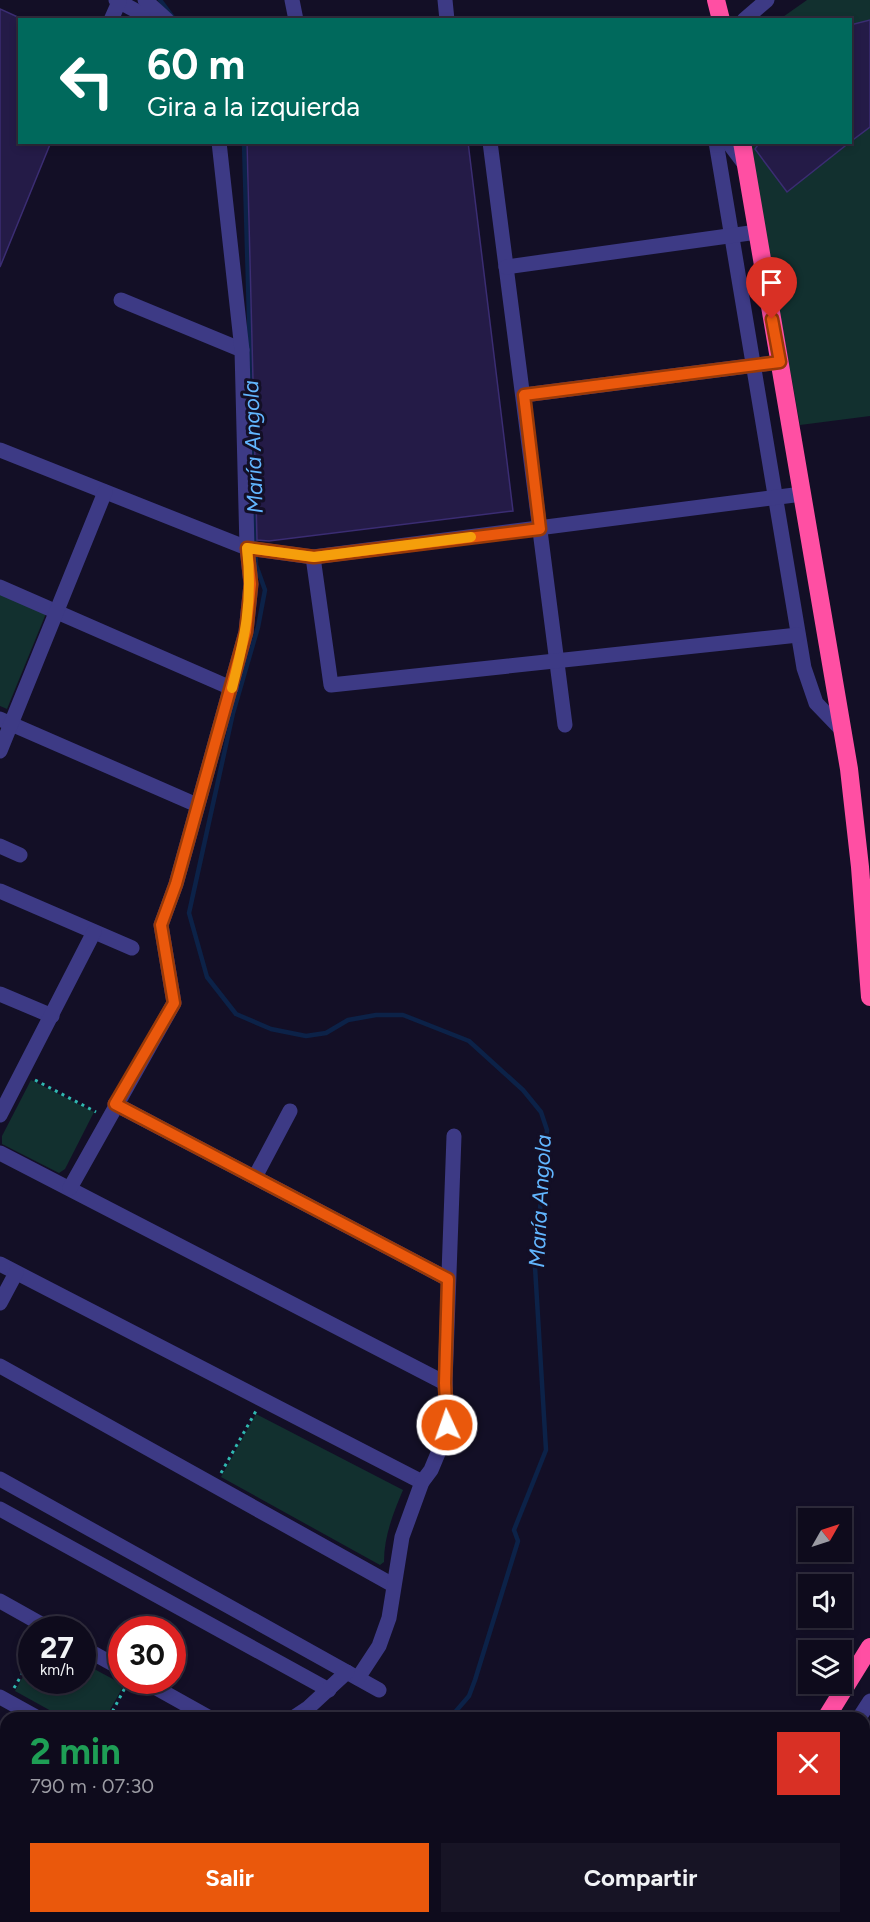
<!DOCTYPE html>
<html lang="es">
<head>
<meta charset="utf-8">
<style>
  :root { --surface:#0e0b1c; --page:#171425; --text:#f1f3f6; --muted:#9b9ba3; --line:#2e2b3b; --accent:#ea580c }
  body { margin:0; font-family:Figtree,sans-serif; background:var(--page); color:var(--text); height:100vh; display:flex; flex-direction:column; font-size:22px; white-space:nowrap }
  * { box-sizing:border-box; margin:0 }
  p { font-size:20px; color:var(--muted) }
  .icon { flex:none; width:33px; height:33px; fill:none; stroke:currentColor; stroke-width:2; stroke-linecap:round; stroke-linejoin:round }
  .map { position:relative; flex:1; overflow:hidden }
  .drawer { position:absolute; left:0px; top:1712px; width:870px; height:212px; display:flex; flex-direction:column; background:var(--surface); border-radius:18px 18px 0 0; box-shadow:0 3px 9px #0003,0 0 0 2px var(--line) }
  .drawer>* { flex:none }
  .hud { position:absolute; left:18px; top:18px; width:834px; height:126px; border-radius:0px; box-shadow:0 3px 9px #0003,0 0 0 2px var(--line); background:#00695c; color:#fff; overflow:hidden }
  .needle { width:39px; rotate:51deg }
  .tools { position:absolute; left:798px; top:1508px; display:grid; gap:12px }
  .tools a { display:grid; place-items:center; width:54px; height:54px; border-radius:0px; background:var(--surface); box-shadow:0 3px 9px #0003,0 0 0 2px var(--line); font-size:30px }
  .speed { position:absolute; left:18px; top:1616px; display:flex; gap:12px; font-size:30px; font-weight:700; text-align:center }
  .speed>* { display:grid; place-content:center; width:78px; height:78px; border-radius:50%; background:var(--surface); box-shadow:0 3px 9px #0003,0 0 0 2px var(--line); line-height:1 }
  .speed small { font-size:15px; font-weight:400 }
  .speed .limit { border:9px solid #d22; background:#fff; color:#111 }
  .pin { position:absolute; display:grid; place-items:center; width:51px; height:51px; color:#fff; margin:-62px -26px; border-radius:50% 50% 50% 0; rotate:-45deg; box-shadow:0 0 6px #0007 }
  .pin .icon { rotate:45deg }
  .me { position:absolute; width:66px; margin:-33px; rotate:357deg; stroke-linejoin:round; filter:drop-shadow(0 0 4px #0008) }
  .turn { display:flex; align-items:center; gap:21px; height:126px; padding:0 30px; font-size:27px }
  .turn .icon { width:78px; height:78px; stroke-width:2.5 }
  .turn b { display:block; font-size:42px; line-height:51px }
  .round { display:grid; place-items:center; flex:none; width:63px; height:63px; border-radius:0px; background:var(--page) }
  .headline { display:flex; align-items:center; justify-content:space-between; height:102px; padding:0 30px }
  h1 { font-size:36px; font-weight:700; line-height:45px; color:#1e9e55 }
  .cta { display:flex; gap:12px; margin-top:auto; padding:12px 30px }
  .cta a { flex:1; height:69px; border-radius:0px; background:var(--accent); color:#fff; font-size:24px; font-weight:700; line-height:69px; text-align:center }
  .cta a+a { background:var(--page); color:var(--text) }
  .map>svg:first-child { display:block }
  .green { fill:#12302f }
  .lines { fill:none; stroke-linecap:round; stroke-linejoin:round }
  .stream { stroke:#0c2248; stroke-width:4.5 }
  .building { fill:#241b47; stroke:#3b2d73; stroke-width:1.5 }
  .path { stroke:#2fb8b0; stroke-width:3; stroke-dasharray:3 4.5; stroke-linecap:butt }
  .minor { stroke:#3d3a85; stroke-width:15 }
  .highway { stroke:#ff4fa3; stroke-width:18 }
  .route-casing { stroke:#983908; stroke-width:15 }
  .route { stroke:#ea580c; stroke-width:10 }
  .slow { stroke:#f59e0b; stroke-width:10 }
  .labels { text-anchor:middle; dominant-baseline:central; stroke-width:6; stroke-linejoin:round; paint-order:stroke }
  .water-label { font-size:22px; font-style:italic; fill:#62b6ff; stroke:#130f26 }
</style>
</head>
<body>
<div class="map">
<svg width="870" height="1922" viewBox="0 0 870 1922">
  <rect width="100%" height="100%" fill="#130f26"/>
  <g class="green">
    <polygon points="807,0 870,0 870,416 800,425 749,143 850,142 850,20 780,19"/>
    <polygon points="0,591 47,611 7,709 0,706"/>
    <polygon points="31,1080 94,1112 65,1169 59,1173 2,1144 2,1136"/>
    <path d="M256 1414 403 1490C393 1514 384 1536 384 1562L380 1565 221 1477Z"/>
    <polygon points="31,1662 32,1680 82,1680 83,1663 124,1685 106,1717 62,1717 15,1691"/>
    <polygon points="864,1802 870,1806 870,1922 712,1922 715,1917 864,1917"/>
  </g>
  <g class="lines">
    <g class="stream">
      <polyline points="160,0 175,20"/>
      <polyline points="244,142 256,565 265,590 258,627 233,713 189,913 207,977 236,1014 271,1029 306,1036 326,1033 348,1020 376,1015 403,1015 469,1041 523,1090 541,1112 547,1130 535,1267 546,1450 514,1530 518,1541 475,1680 469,1696 450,1718"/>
      <polyline points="177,1922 180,1917"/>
    </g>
  </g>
  <g class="building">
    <polygon points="0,9 20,18 20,142 51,142 0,267"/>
    <polygon points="870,20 870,127 850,142 850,25"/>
    <polygon points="247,142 468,142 513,511 269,541 257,540"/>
    <polygon points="760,142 850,142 787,192 755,149"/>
  </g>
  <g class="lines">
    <g class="path">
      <polyline points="35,1080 96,1112"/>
      <polyline points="221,1473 256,1411"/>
      <polyline points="14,1688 32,1657"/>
      <polyline points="109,1718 128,1682"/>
    </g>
    <g class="minor">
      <polyline points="116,0 153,20"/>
      <polyline points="145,0 167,20"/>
      <polyline points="292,0 296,20"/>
      <polyline points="445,0 447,20"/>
      <polyline points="111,20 119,2"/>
      <polyline points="744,20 767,0"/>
      <polyline points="490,142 565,725"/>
      <polyline points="716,142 804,668 816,703 842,730"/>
      <polyline points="728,142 746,166"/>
      <polyline points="506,267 757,232"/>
      <polyline points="121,300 242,350"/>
      <polyline points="524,395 779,362"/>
      <polyline points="0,450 247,548 313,557 802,494"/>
      <polyline points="313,557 331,685 798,635"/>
      <polyline points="0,587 231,688"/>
      <polyline points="0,719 197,805"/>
      <polyline points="0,751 105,492"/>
      <polyline points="0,846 20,855"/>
      <polyline points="0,891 132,948"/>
      <polyline points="0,994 52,1016"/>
      <polyline points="115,1104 448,1279"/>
      <polyline points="0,1115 94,932"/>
      <polyline points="0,1153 445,1383"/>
      <polyline points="255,1177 290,1111"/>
      <polyline points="70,1188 174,1003 161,925 176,884 246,632 251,584 247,548 242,350 219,142"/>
      <polyline points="0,1264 422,1482"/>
      <polyline points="0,1303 16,1273"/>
      <polyline points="0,1366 393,1585"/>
      <polyline points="0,1479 379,1690"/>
      <polyline points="0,1509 329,1690"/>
      <polyline points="0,1601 50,1629"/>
      <polyline points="82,1647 122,1669"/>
      <polyline points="358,1678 379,1646 389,1618 402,1537 422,1482 431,1470 441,1446 447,1425 445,1383 454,1136"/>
      <polyline points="142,1680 210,1718"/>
      <polyline points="0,1697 38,1718"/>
      <polyline points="293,1718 308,1708 347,1672"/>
      <polyline points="859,1718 870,1701"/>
      <polyline points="864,1770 870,1774"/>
      <polyline points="0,1792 6,1796"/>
      <polyline points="0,1887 6,1891"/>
      <polyline points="54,1917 63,1922"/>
      <polyline points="82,1922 85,1917"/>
    </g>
    <g class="highway">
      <polyline points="716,0 721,20"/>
      <polyline points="742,142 849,769 860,867 870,997"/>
      <polyline points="826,1718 870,1647"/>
      <polyline points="690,1922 694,1917"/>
    </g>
  </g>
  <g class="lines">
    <g class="route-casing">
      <polyline id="route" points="447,1425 445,1383 448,1279 115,1104 174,1003 161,925 176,884 246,632 251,584 247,548 314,557 540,529 524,395 780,362 772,319"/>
    </g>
    <use href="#route" class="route"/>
    <path class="slow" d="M232 688C245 637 253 602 247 548L314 557 471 537"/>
  </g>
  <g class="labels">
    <g class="water-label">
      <text transform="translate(253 447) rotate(-92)">María Angola</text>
      <text transform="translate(540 1201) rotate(-87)">María Angola</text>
    </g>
  </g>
</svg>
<div class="tools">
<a><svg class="needle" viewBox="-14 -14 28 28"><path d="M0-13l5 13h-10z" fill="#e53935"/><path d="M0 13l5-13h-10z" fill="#9b9ba3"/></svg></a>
<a><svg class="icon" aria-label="sound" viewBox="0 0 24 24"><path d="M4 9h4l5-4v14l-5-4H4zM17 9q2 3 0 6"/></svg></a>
<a><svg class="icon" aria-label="layers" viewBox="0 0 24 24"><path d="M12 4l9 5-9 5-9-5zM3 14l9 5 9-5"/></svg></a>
</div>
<div class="speed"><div>27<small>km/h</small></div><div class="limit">30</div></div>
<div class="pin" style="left:772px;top:319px;background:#d93025"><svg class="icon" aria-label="arrive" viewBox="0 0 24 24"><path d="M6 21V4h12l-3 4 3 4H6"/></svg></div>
<svg class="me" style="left:447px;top:1425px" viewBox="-20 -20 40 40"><circle r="17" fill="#ea580c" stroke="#fff" stroke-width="3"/><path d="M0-11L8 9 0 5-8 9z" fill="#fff"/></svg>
<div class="hud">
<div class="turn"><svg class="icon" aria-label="left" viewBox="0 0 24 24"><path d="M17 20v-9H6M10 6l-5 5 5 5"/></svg><div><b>60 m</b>Gira a la izquierda</div></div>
</div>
<section class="drawer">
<div class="headline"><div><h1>2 min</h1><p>790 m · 07:30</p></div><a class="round" style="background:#d93025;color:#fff"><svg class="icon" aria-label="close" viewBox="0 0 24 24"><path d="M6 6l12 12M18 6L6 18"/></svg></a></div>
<div class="cta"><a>Salir</a><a>Compartir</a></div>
</section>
</div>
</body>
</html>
